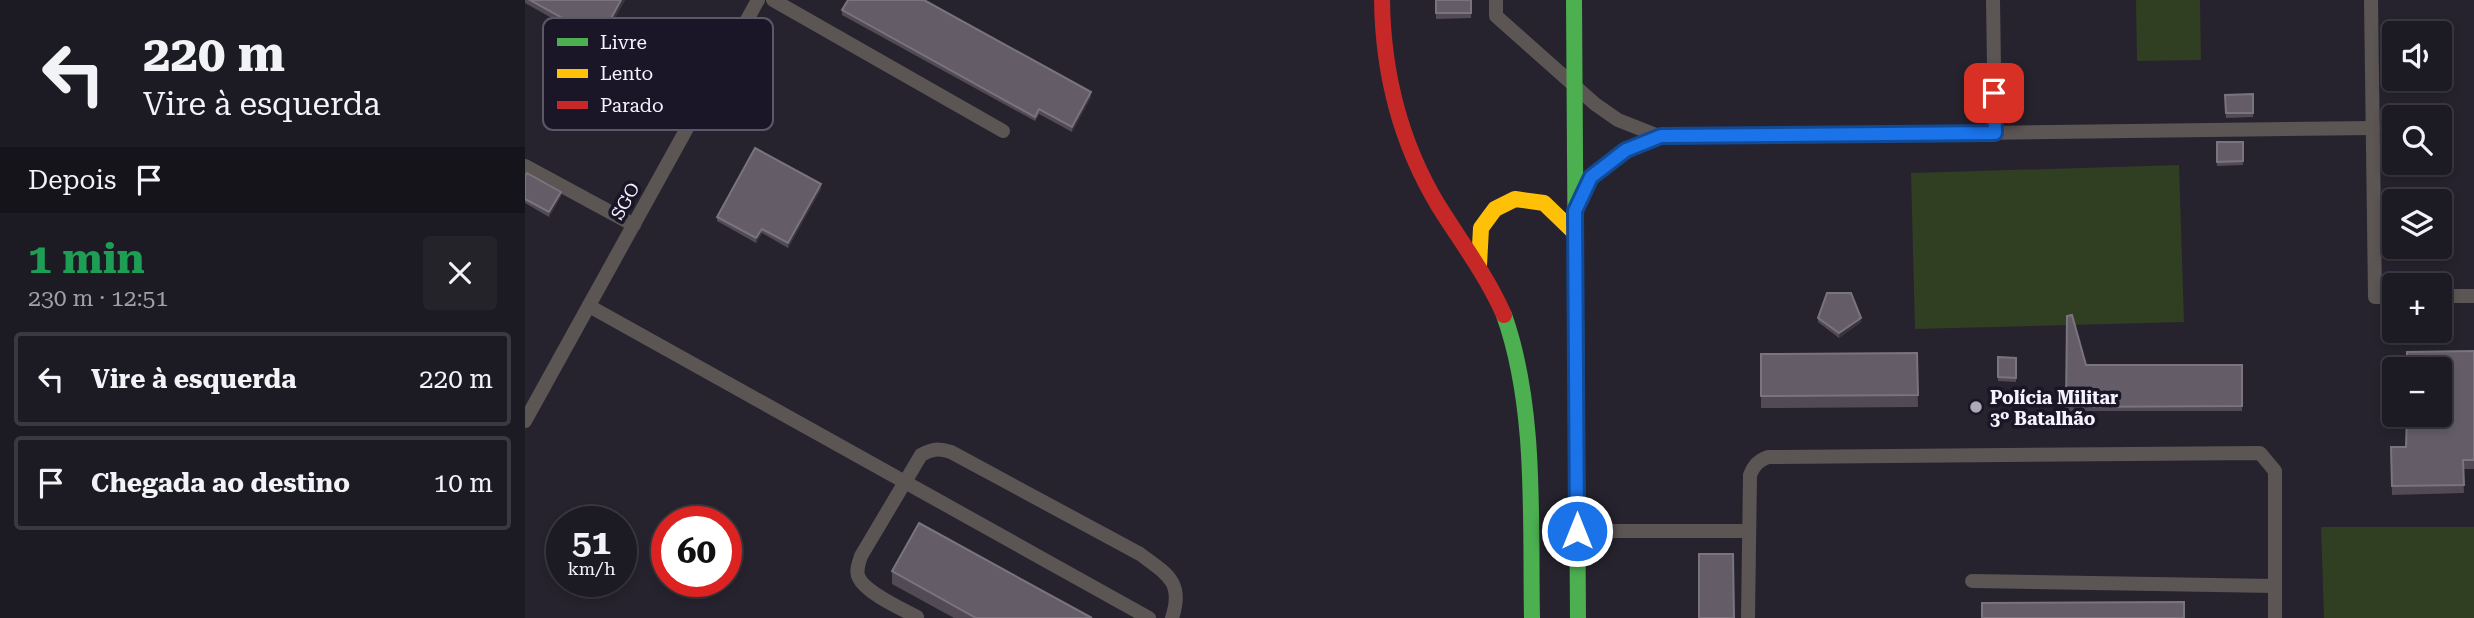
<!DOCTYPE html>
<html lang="pt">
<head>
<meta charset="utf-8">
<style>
  :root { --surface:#1c1a22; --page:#25232a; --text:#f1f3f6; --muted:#a0a1a5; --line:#3a3840 }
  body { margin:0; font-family:"Roboto Serif",serif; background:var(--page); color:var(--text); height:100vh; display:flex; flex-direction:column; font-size:26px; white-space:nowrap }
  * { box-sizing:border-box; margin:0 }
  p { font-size:23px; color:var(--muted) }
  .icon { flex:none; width:38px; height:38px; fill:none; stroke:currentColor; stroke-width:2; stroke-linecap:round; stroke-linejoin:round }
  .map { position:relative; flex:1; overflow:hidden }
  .drawer { display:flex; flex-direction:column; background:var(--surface); width:525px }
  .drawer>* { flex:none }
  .guide { background:#1c1a22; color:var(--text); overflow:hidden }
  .fabs { position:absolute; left:1857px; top:21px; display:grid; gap:14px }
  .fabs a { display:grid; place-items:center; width:70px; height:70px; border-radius:7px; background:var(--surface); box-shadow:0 4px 10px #0003,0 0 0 2px var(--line); font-size:35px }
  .speed { position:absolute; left:21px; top:506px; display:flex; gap:14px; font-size:35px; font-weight:700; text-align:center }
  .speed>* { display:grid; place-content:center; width:91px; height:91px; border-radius:50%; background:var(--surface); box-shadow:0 4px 10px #0003,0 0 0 2px var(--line); line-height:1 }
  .speed small { font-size:18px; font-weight:400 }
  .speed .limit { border:10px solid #d22; background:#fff; color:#111 }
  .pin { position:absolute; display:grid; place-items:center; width:60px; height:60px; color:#fff; margin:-30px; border-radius:14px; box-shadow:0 4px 10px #0006 }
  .me { position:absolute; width:77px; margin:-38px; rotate:0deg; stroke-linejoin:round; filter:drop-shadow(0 0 5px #0008) }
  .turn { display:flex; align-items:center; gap:24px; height:147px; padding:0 28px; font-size:32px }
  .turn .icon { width:91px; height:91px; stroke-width:2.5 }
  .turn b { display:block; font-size:49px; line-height:60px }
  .then { display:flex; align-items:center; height:66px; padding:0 28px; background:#0003; gap:14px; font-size:26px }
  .round { display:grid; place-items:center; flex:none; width:74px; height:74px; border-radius:7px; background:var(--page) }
  .overview { display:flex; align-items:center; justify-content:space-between; height:119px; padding:0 28px }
  h1 { font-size:42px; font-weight:700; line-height:52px; color:#1e9e55 }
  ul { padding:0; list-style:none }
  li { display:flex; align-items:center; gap:21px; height:94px; margin:0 14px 10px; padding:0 14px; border:4px solid var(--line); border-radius:7px }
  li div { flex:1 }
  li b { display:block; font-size:26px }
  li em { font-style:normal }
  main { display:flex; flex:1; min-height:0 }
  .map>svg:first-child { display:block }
  .green { fill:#303e21 }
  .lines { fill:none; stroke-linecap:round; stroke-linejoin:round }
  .lane { stroke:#5b5553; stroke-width:14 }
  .fast { stroke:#4caf50; stroke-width:16 }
  .slow { stroke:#ffc107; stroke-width:16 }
  .jam { stroke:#c62828; stroke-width:16 }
  .wall { fill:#524b56 }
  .shaded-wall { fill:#39333e }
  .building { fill:#645d68; stroke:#7a747f; stroke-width:2 }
  .route-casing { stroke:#114b97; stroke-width:18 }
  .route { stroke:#1a73e8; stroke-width:12 }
  .poi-dot { fill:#adaab5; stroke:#1a1628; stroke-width:2.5 }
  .labels { text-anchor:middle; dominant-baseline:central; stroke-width:7; stroke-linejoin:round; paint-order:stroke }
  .street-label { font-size:18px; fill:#f5f3fd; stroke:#1a1628 }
  .poi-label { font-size:18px; font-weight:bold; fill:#f5f3fd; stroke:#1a1628; text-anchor:start }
  .key { fill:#1a1628; stroke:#5c5868; stroke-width:2 }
  .key-label { font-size:19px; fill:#f5f3fd }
</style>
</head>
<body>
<main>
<section class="drawer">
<div class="guide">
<div class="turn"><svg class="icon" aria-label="left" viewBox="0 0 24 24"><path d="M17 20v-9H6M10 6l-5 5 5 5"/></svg><div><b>220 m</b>Vire à esquerda</div></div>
<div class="then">Depois<svg class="icon" aria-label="arrive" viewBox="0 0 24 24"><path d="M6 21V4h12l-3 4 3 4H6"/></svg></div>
</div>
<div class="overview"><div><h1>1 min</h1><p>230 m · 12:51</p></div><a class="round"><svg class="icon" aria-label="close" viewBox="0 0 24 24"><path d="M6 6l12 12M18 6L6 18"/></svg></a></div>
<ul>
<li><svg class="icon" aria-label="left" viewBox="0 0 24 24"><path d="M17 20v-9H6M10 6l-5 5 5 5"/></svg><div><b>Vire à esquerda</b></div><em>220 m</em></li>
<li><svg class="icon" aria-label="arrive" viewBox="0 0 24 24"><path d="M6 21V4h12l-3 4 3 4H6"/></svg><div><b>Chegada ao destino</b></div><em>10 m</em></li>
</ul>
</section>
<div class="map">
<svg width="1949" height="618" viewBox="0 0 1949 618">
  <rect width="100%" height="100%" fill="#26232e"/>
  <g class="green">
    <polygon points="1611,0 1675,0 1676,60 1612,61"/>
    <polygon points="1654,165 1659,322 1390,329 1386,173"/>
    <polygon points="1949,527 1949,618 1799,618 1796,527"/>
  </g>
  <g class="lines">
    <g class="lane">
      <polyline points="248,0 478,131"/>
      <polyline points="971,0 971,16 1070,104 1093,120 1136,137"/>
      <polyline points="1468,0 1470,133"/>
      <polyline points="1846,0 1850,297 1869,297"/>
      <polyline points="0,166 109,225"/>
      <path d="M1060 190C1074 160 1108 148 1136 137L1848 128"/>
      <polyline points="1914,296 1949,296"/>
      <polyline points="64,306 624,618"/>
      <polyline points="0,421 233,0"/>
      <polyline points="1053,531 1223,531"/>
      <polyline points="1447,581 1750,586"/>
      <path d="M392 617C377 609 341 593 334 578 330 571 334 563 336 556L396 455C407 449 413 448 426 452L615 554C642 574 659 582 647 618"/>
      <path d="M1223 618 1225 475C1229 465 1233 461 1243 457L1735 453 1750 471V618"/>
    </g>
    <g class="fast">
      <polyline points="1049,0 1053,618"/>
      <path d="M979 315C1012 408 1005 520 1007 618"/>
    </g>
    <polyline class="slow" points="954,265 956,228 970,209 990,199 1019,203 1050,233"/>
    <path class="jam" d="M857 0C858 73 875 142 913 205 936 242 962 276 979 315"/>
  </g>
  <g class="wall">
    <polygon points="0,0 100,0 75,45 0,3"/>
    <polygon points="911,0 946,0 946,18 911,19"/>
    <polygon points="317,10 566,97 547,132 514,114 510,121 317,15"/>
    <polygon points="1728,94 1728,117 1701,118 1700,95"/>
    <polygon points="1692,142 1718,142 1718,165 1692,166"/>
    <polygon points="0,176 36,196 24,217 0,203"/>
    <polygon points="296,189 263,248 237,233 231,243 192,221 192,217"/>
    <polygon points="1542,316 1561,365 1717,365 1717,411 1541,411"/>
    <polygon points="1293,318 1336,322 1314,338 1293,322"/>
    <polygon points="1949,351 1949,469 1938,469 1939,493 1867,495 1866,447 1881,447"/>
    <polygon points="1392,353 1393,407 1236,408 1236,354"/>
    <polygon points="1473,357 1491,358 1491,382 1473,381"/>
    <polygon points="367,571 567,618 429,618 367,584"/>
  </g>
  <g class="shaded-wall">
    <polygon points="96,0 100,0 75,45 75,39"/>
    <polygon points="566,92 566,97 547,132 547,127"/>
    <polygon points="296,184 296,189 263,248 263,243"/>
    <polygon points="36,192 36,196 24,217 24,212"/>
    <polygon points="237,229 237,233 231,243 231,238"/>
    <polygon points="1336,318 1336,322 1314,338 1314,333"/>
  </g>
  <g class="building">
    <polygon points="5,0 96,0 75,39"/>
    <polygon points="323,0 399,0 566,92 547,127 514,109 510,117 317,10"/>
    <rect x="911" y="0" width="35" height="13"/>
    <polygon points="1728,94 1728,113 1701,113 1700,95"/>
    <polygon points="1692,142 1718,142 1718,161 1692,162"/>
    <polygon points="230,148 296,184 263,243 237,229 231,238 192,217"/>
    <polygon points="2,173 36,192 24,212 0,199 0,176"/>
    <polygon points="1302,293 1326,293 1336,318 1314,333 1293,318"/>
    <polygon points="1547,315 1561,365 1717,365 1717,406 1541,407 1542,316"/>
    <polygon points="1949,351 1949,460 1938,460 1939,485 1867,486 1866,447 1881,447 1882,415 1914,415 1914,369 1882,369 1882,352"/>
    <polygon points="1392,353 1393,395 1236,396 1236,354"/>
    <polygon points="1473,357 1491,358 1491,378 1473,377"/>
    <polygon points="394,523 567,618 451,618 367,571"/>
    <polygon points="1174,554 1208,554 1209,618 1174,618"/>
    <polygon points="1659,602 1659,618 1457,618 1457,603"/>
  </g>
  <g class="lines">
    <g class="route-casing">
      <polyline id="route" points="1052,531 1050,211 1066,177 1101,150 1136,136 1470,133 1469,93"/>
    </g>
    <use href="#route" class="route"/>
  </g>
  <circle class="poi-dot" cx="1451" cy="407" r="7"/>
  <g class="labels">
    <g class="street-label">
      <text transform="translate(100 201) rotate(-61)">SGO</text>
    </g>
    <g class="poi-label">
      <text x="1465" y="397">Polícia Militar<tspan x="1465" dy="21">3º Batalhão</tspan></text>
    </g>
  </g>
  <rect x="18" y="18" width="230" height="112" rx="10" class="key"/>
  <rect x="32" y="38" width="31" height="8" fill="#4caf50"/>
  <rect x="32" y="69" width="31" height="9" fill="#ffc107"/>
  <rect x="32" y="101" width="31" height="8" fill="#c62828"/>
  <g class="key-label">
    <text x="75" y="49">Livre</text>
    <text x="75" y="80">Lento</text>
    <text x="75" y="112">Parado</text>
  </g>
</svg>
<div class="fabs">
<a><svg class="icon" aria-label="sound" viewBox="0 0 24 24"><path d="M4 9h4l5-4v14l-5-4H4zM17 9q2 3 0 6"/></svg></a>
<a><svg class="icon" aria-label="search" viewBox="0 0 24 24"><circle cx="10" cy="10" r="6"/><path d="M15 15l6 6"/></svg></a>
<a><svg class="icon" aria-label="layers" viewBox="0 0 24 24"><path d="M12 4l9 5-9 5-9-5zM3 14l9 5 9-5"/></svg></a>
<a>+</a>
<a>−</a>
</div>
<div class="speed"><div>51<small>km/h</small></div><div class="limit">60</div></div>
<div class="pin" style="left:1469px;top:93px;background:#d93025"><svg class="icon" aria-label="arrive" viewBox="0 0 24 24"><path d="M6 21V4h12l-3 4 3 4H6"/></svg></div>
<svg class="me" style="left:1052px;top:531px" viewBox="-20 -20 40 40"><circle r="17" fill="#1a73e8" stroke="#fff" stroke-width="3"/><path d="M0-11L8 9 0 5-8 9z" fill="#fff"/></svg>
</div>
</main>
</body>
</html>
